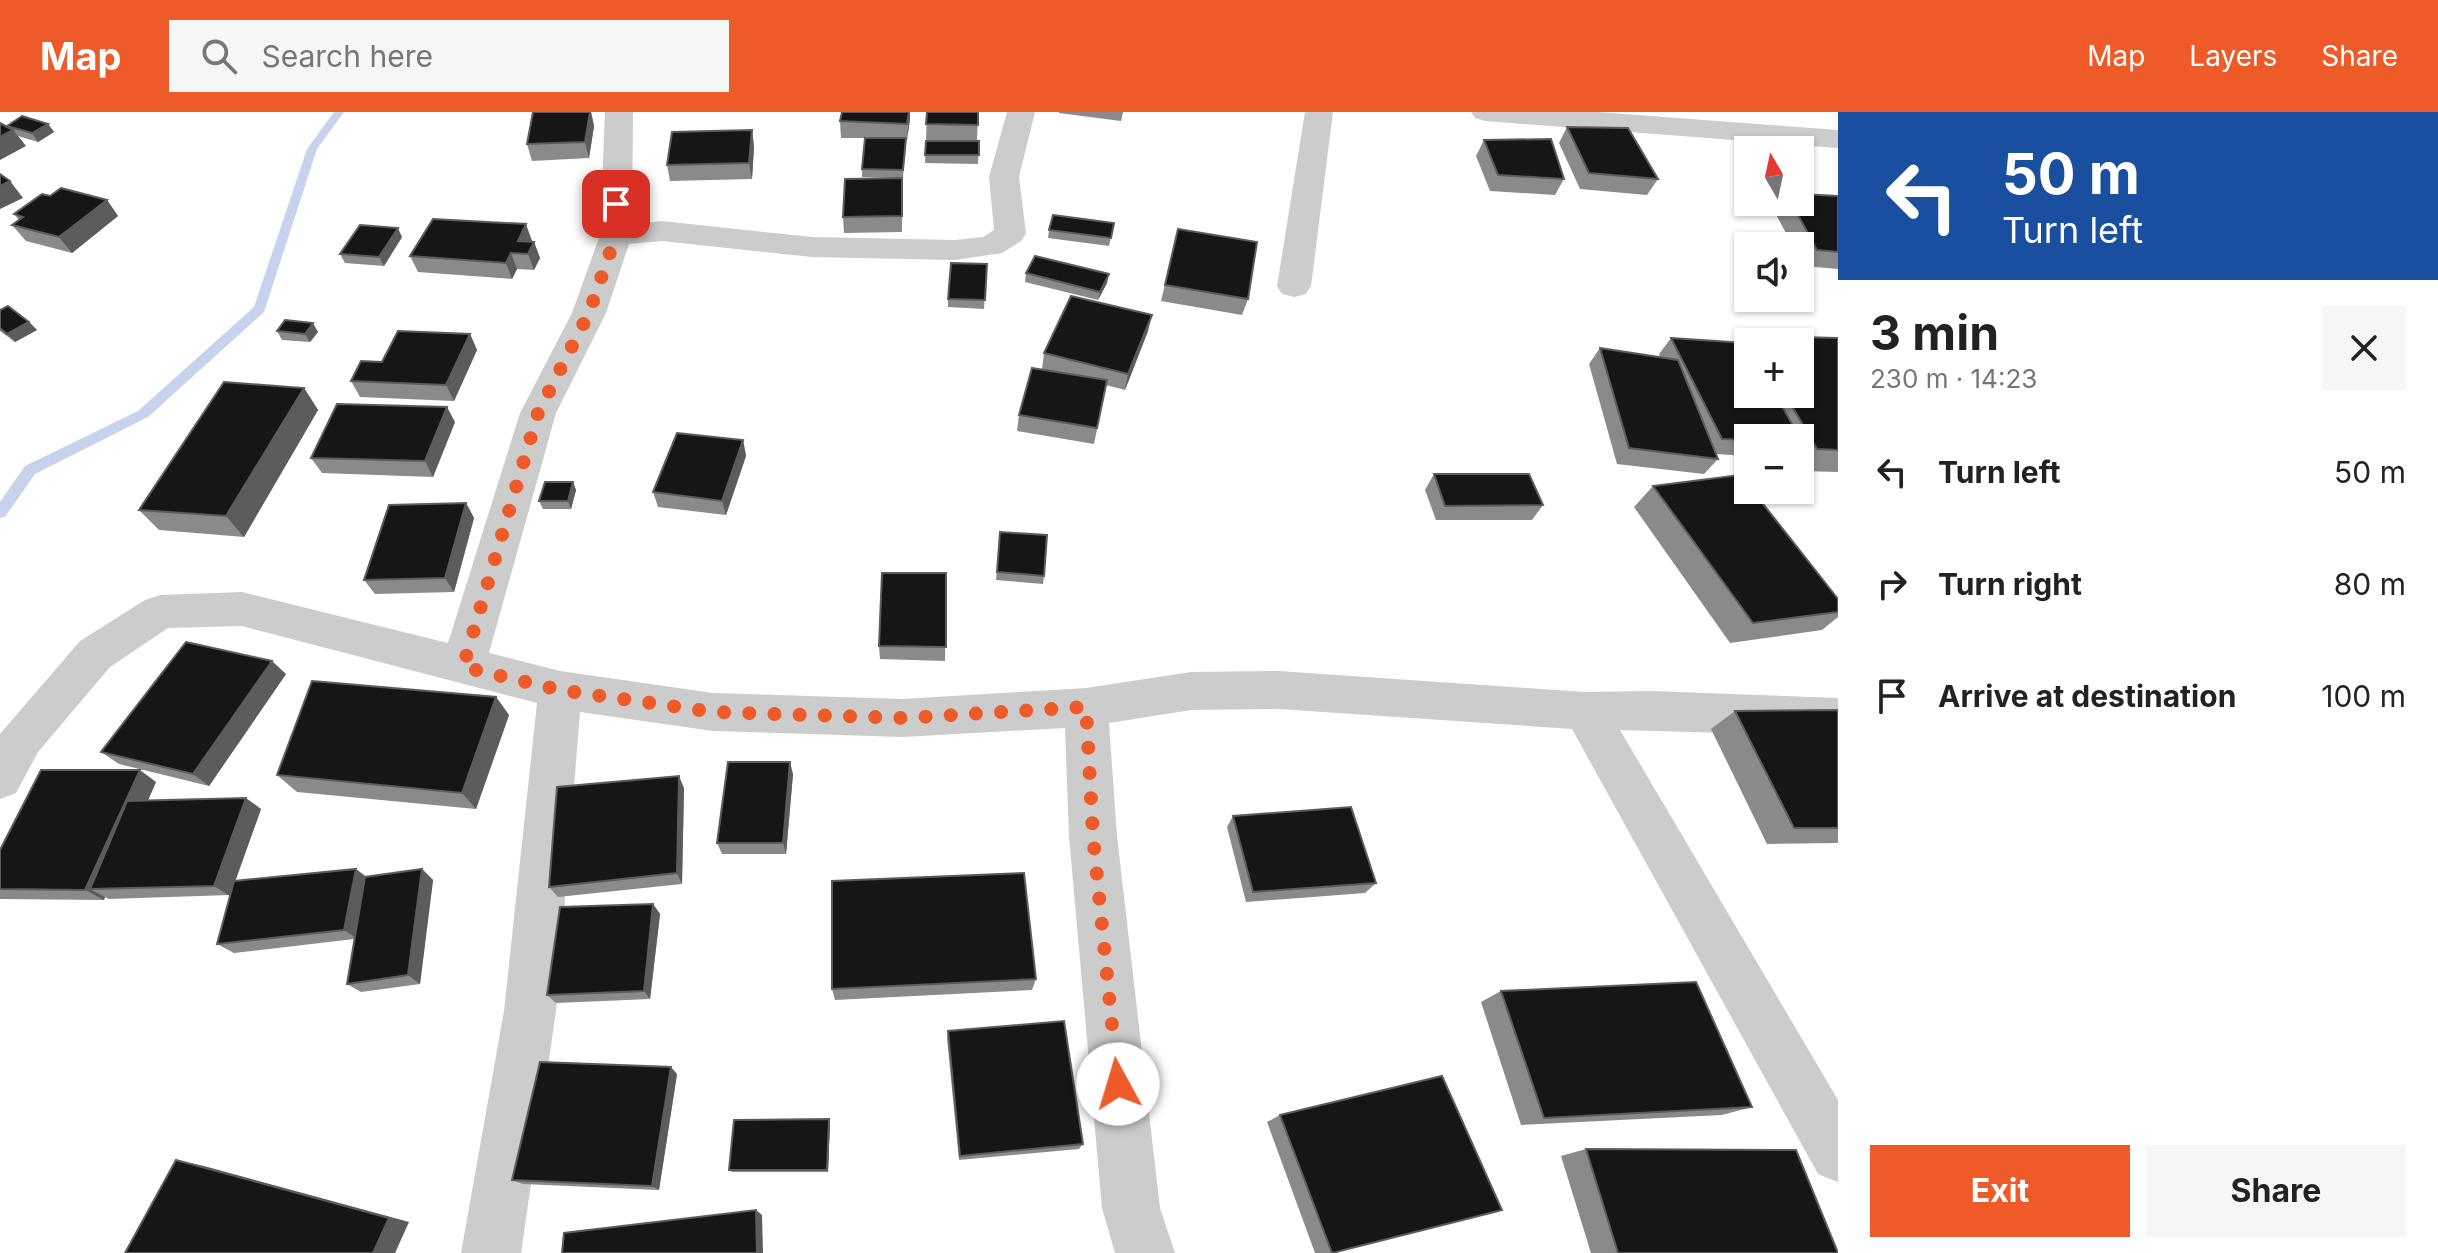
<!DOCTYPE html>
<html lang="en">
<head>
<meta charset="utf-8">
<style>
  :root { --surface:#fff; --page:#f6f6f6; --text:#222; --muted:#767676; --accent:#ee5b28 }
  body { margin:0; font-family:Inter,sans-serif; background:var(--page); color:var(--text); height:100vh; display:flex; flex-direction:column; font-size:30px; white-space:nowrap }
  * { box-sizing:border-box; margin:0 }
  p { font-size:26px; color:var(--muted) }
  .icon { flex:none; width:44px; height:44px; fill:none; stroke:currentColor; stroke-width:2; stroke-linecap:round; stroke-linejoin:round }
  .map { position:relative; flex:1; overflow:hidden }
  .drawer { display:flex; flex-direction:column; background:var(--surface); width:600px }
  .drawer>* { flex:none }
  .banner { background:#1a4fa0; color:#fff; overflow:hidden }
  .needle { width:52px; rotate:351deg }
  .fabs { position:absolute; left:1734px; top:24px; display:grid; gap:16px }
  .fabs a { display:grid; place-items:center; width:80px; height:80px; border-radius:0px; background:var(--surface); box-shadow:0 2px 6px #0004; font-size:40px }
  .pin { position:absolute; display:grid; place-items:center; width:68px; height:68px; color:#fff; margin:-34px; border-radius:16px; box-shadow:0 4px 12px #0006 }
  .me { position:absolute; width:88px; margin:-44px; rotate:354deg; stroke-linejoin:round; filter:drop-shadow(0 0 6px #0008) }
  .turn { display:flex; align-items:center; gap:28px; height:168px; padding:0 32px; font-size:36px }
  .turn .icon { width:104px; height:104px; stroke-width:2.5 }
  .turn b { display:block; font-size:56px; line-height:68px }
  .round { display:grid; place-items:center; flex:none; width:84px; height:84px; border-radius:0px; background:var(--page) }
  .headline { display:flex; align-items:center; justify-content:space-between; height:136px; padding:0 32px }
  h1 { font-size:48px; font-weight:700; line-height:60px }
  .action { display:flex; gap:16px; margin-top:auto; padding:16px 32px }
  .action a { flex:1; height:92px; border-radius:0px; background:var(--accent); color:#fff; font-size:32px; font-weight:700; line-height:92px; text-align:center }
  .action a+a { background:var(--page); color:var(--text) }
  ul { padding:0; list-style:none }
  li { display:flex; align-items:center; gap:24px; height:112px; padding:0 32px }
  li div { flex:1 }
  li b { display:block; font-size:30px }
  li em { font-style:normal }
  header { display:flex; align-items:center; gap:48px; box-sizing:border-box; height:112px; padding:0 40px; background:var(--accent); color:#fff }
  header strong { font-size:38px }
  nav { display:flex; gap:44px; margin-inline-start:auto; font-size:28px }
  .search { width:560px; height:72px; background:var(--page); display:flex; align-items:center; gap:20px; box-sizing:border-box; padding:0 28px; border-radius:0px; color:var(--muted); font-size:30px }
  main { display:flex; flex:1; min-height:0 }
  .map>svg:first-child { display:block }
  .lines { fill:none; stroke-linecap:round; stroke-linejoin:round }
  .stream { fill:#c7d2ed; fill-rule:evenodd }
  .street { fill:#ccc; fill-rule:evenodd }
  .wall { fill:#8a8a8a; fill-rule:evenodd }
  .shaded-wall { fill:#5c5c5c }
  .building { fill:#161616; stroke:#5c5c5c; stroke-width:2 }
  .route { stroke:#ee5b28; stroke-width:14; stroke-dasharray:0 25.2 }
</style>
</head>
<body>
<header>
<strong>Map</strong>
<div class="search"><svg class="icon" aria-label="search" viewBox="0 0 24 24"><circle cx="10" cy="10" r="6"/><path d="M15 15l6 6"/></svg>Search here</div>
<nav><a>Map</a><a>Layers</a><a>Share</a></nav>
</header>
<main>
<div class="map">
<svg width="1838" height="1141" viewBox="0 0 1838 1141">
  <rect width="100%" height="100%" fill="#fff"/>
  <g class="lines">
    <polygon class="stream" points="334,0 344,0 317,37 264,200 148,305 35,362 5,405 0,406 0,390 25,354 138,299 254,195 307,37"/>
    <g class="street">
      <polygon points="605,0 633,0 632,112 662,109 812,125 955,128 983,125 994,118 989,65 1007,0 1035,0 1019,65 1026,122 1021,129 1002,141 955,148 812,145 662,129 629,132 606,201 556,301 489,541 560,559 713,581 903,587 1086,576 1191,560 1279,559 1585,580 1650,579 1838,586 1838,624 1620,618 1838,988 1838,1070 1818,1062 1572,617 1279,597 1191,598 1109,611 1117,724 1160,1096 1175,1141 1115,1141 1102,1096 1069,724 1065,616 903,625 713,619 580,600 556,899 521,1141 461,1141 504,899 537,591 242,514 168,516 110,555 38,640 16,681 0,687 0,622 80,529 145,488 160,483 242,480 448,531 520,301 572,201 600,123"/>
      <polygon points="1305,0 1333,0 1311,174 1306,182 1294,185 1282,182 1277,174"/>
      <polygon points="1471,0 1598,0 1838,18 1838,36 1485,9 1475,6"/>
    </g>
  </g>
  <g class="wall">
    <polygon points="533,0 591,0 594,14 589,46 532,49 527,32"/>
    <polygon points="927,0 978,0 977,29 926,29"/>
    <polygon points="1059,0 1123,0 1121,9 1059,1"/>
    <polygon points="910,7 907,28 906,28 903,66 902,66 902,120 844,121 843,105 898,66 862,65 862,57 865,26 841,26 840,9"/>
    <polygon points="48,12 54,20 38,30 18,24 26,34 8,15"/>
    <polygon points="1567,15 1658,67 1647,83 1580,77 1559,31"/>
    <polygon points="752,18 754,35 752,67 670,69 667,53"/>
    <polygon points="1484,28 1564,67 1555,83 1490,79 1476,44"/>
    <polygon points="926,29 979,29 978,52 925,51"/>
    <polygon points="50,84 107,88 118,104 72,141 26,129 12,113 19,108 14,102"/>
    <polygon points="1838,84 1838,157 1804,154 1800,147 1800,134 1793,134 1773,97 1778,90 1800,90"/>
    <polygon points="1114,111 1109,134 1048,126 1049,118"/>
    <polygon points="1178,117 1248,187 1242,203 1161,189"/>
    <polygon points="402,125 384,154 345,151 340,142"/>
    <polygon points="532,129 531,130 534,130 540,146 534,158 517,157 512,167 418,160 410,144"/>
    <polygon points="987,152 984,197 948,195 948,187"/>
    <polygon points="1026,161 1107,171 1098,188 1025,170"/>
    <polygon points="0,198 29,210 37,218 15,230 0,219"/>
    <polygon points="277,219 318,220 310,230 282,228"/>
    <polygon points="1148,219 1125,278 1106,273 1094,332 1017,319 1019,303 1042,257 1044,241"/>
    <polygon points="470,222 477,238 454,289 360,285 351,269"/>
    <path d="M1752 224 1838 226V360L1800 359V326H1748V344L1716 342 1718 347 1704 362 1617 352 1589 252 1600 236 1660 245 1659 242 1671 226 1746 231ZM1748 230H1800V282H1748Z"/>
    <polygon points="304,276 318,298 244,425 159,418 139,398"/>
    <polygon points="455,310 433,365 322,361 311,346"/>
    <polygon points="743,328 746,344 726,403 658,395 653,380"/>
    <polygon points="1434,362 1543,393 1532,408 1436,408 1425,378"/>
    <polygon points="573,370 576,378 571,397 543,397 539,389"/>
    <polygon points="1653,374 1838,487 1838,505 1822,518 1730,531 1634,395"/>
    <polygon points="466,391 474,406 454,480 375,482 364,468"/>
    <polygon points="1000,420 1044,464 1043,472 996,468"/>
    <polygon points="946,461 945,549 880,547 879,534"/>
    <polygon points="286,562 209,674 119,652 101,640"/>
    <polygon points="496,585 509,603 476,697 297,680 277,663"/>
    <polygon points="1838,598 1838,731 1767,732 1711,617 1735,599"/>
    <polygon points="793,662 786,742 722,742 717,731"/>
    <polygon points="156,670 148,688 261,697 235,769 356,757 365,765 422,757 433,768 420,872 361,880 347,872 354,827 234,841 217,832 230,783 109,787 105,785 104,788 0,787 0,738"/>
    <polygon points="684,676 682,772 558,785 549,775"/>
    <polygon points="1233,704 1376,771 1365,781 1246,790 1227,715"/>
    <polygon points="653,792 660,802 650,887 556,891 547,883"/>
    <polygon points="1036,867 1032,878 835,888 832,877"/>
    <polygon points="1501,879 1752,995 1722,1003 1521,1013 1481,890"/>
    <polygon points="948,919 1083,1032 1079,1037 959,1048 947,926"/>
    <polygon points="677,962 659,1078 523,1072 512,1068"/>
    <polygon points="1280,1003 1333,1141 1315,1141 1267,1010"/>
    <polygon points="830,1010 828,1060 732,1060 729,1058"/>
    <polygon points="1586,1037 1838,1141 1591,1141 1561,1044"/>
  </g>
  <g class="shaded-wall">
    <polygon points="590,0 591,0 594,14 589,46 585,30"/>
    <polygon points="909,0 910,0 910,7 907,28"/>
    <polygon points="48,12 54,20 38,30 32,21"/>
    <polygon points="13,18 26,34 0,48 0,25"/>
    <polygon points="752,18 754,35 752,67 749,51"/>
    <polygon points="10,69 23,86 0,97 0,74"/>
    <polygon points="107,88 118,104 72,141 59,125"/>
    <polygon points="526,112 532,129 525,142 518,129"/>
    <polygon points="398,116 402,125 384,154 379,145"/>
    <polygon points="534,130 540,146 534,158 528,142"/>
    <polygon points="511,141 517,157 512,167 506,151"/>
    <polygon points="1109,162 1107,171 1098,188 1100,180"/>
    <polygon points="1152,203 1148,219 1125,278 1128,262"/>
    <polygon points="29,210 37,218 15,230 7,222"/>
    <polygon points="313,211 318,220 310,230 305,222"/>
    <polygon points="470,222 477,238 454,289 446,273"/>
    <polygon points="304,276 318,298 244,425 226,404"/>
    <polygon points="447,295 455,310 433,365 425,349"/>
    <polygon points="743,328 746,344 726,403 722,389"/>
    <polygon points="573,370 576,378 571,397 568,389"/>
    <polygon points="466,391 474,406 454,480 445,466"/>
    <polygon points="272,549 286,562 209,674 193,662"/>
    <polygon points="496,585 509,603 476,697 462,681"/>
    <polygon points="790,650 793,662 786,742 783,731"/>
    <polygon points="140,658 156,670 109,777 90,777 105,785 104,788 85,778"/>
    <polygon points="679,664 684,676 682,772 677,761"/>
    <polygon points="246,686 261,697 230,784 214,774"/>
    <polygon points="356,757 369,767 358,827 344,818"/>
    <polygon points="422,757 433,768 420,872 408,863"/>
    <polygon points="653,792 660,802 650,887 644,879"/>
    <polygon points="671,955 677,962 659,1078 652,1074"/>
    <polygon points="829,1007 830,1010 828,1060 827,1058"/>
    <polygon points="176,1048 204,1054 409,1110 395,1141 373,1141"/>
    <polygon points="756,1098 762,1103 763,1141 757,1141"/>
  </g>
  <g class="building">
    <polygon points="533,0 590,0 585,30 527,32"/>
    <polygon points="842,0 909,0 907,12 840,9"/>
    <polygon points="927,0 978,0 978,13 926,12"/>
    <polygon points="22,4 48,12 32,21 7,14"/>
    <polygon points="0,11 13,18 0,25"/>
    <polygon points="1567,15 1628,16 1658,67 1589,61"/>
    <polygon points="752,18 749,51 667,53 672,20"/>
    <polygon points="865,26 906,26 903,58 862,57"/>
    <polygon points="1551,27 1564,67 1498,63 1484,28"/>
    <polygon points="926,29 979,29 979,43 925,43"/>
    <polygon points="0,62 10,69 0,74"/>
    <polygon points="902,66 902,104 843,105 845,67"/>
    <polygon points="61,76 107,88 59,125 12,113 23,105 14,102 42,82 50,84"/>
    <polygon points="1800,82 1838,84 1838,140 1817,138 1791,90 1800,90"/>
    <polygon points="1053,103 1114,111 1111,126 1049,118"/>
    <polygon points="433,107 526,112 518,129 534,130 528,142 511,141 506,151 410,144"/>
    <polygon points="360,113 398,116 379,145 340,142"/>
    <polygon points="1178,117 1257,130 1248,187 1165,173"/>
    <polygon points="1035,144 1109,162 1100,180 1026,161"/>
    <polygon points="951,151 987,152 985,188 948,187"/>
    <polygon points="1071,184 1152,203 1128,262 1044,241"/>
    <polygon points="8,194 29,210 7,222 0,216 0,198"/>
    <polygon points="285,208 313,211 305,222 277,219"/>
    <polygon points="398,219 470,222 446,273 351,269 361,249 382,250"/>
    <polygon points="1752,224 1838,226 1838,338 1817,337 1785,282 1800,282 1800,230 1755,230"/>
    <polygon points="1671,226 1746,231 1748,234 1748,282 1775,282 1800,326 1748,326 1748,328 1722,327"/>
    <polygon points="1600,236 1678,248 1718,347 1629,336"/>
    <polygon points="1032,256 1107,268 1097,316 1019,303"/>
    <polygon points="224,270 304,276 226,404 139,398"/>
    <polygon points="337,292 447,295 425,349 311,346"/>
    <polygon points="677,321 743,328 722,389 653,380"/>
    <polygon points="1434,362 1529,362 1543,393 1445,394"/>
    <polygon points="1740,363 1748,373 1748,378 1752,378 1838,487 1838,500 1753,511 1653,374"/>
    <polygon points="545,370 573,370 568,389 539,389"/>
    <polygon points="466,391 445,466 364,468 389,393"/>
    <polygon points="1000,420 1047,423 1044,464 997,460"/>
    <polygon points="882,461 946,461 946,535 879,534"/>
    <polygon points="186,530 272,549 193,662 101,640"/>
    <polygon points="312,569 496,585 462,681 277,663"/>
    <polygon points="1838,598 1838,716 1794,716 1735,599"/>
    <polygon points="728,650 790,650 783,731 717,731"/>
    <polygon points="41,658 140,658 85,778 0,777 0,738"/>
    <polygon points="679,664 677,761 549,775 557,675"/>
    <polygon points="246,686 214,774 90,777 127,689"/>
    <polygon points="1351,695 1376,771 1253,780 1233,704"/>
    <polygon points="356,757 344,818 217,832 234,769"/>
    <polygon points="422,757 408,863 347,872 365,765"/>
    <polygon points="1024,761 1036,867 832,877 832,769"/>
    <polygon points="653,792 644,879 547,883 560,795"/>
    <polygon points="1696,870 1752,995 1544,1006 1501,879"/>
    <polygon points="1064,909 1083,1032 960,1044 948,919"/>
    <polygon points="540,950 671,955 652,1074 512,1068"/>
    <polygon points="1442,964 1502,1098 1332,1141 1280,1003"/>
    <polygon points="829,1007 827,1058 729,1058 734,1008"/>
    <polygon points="1586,1037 1796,1038 1838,1141 1618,1141"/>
    <polygon points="176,1048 389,1106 373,1141 125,1141"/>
    <polygon points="756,1098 757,1141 562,1141 564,1121"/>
  </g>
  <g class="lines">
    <polyline class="route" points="616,92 616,123 589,201 538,301 463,555 560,578 713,600 903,606 1086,595 1093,724 1118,972"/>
  </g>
</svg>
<div class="fabs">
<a><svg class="needle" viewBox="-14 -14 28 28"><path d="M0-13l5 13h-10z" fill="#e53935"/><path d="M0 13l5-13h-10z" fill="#767676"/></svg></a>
<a><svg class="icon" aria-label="sound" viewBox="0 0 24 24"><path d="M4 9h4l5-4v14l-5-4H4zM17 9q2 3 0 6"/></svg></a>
<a>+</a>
<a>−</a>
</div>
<div class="pin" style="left:616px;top:92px;background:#d93025"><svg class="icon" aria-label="arrive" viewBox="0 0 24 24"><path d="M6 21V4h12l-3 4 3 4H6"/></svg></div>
<svg class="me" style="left:1118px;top:972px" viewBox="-20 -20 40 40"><circle r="19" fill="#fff"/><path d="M0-13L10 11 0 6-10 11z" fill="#ee5b28"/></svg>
</div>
<section class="drawer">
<div class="banner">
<div class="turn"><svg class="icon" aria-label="left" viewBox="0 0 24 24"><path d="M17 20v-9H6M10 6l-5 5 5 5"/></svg><div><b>50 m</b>Turn left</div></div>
</div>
<div class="headline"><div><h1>3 min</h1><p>230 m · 14:23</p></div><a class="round"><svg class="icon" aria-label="close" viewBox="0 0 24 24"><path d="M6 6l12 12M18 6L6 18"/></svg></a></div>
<ul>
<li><svg class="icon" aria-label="left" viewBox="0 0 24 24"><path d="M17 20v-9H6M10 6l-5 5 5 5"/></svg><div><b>Turn left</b></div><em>50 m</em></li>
<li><svg class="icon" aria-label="right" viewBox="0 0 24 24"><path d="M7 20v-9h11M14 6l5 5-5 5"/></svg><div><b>Turn right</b></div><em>80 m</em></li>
<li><svg class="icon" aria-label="arrive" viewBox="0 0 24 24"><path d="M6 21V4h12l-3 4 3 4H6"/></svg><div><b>Arrive at destination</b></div><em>100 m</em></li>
</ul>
<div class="action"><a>Exit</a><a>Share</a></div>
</section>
</main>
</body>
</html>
